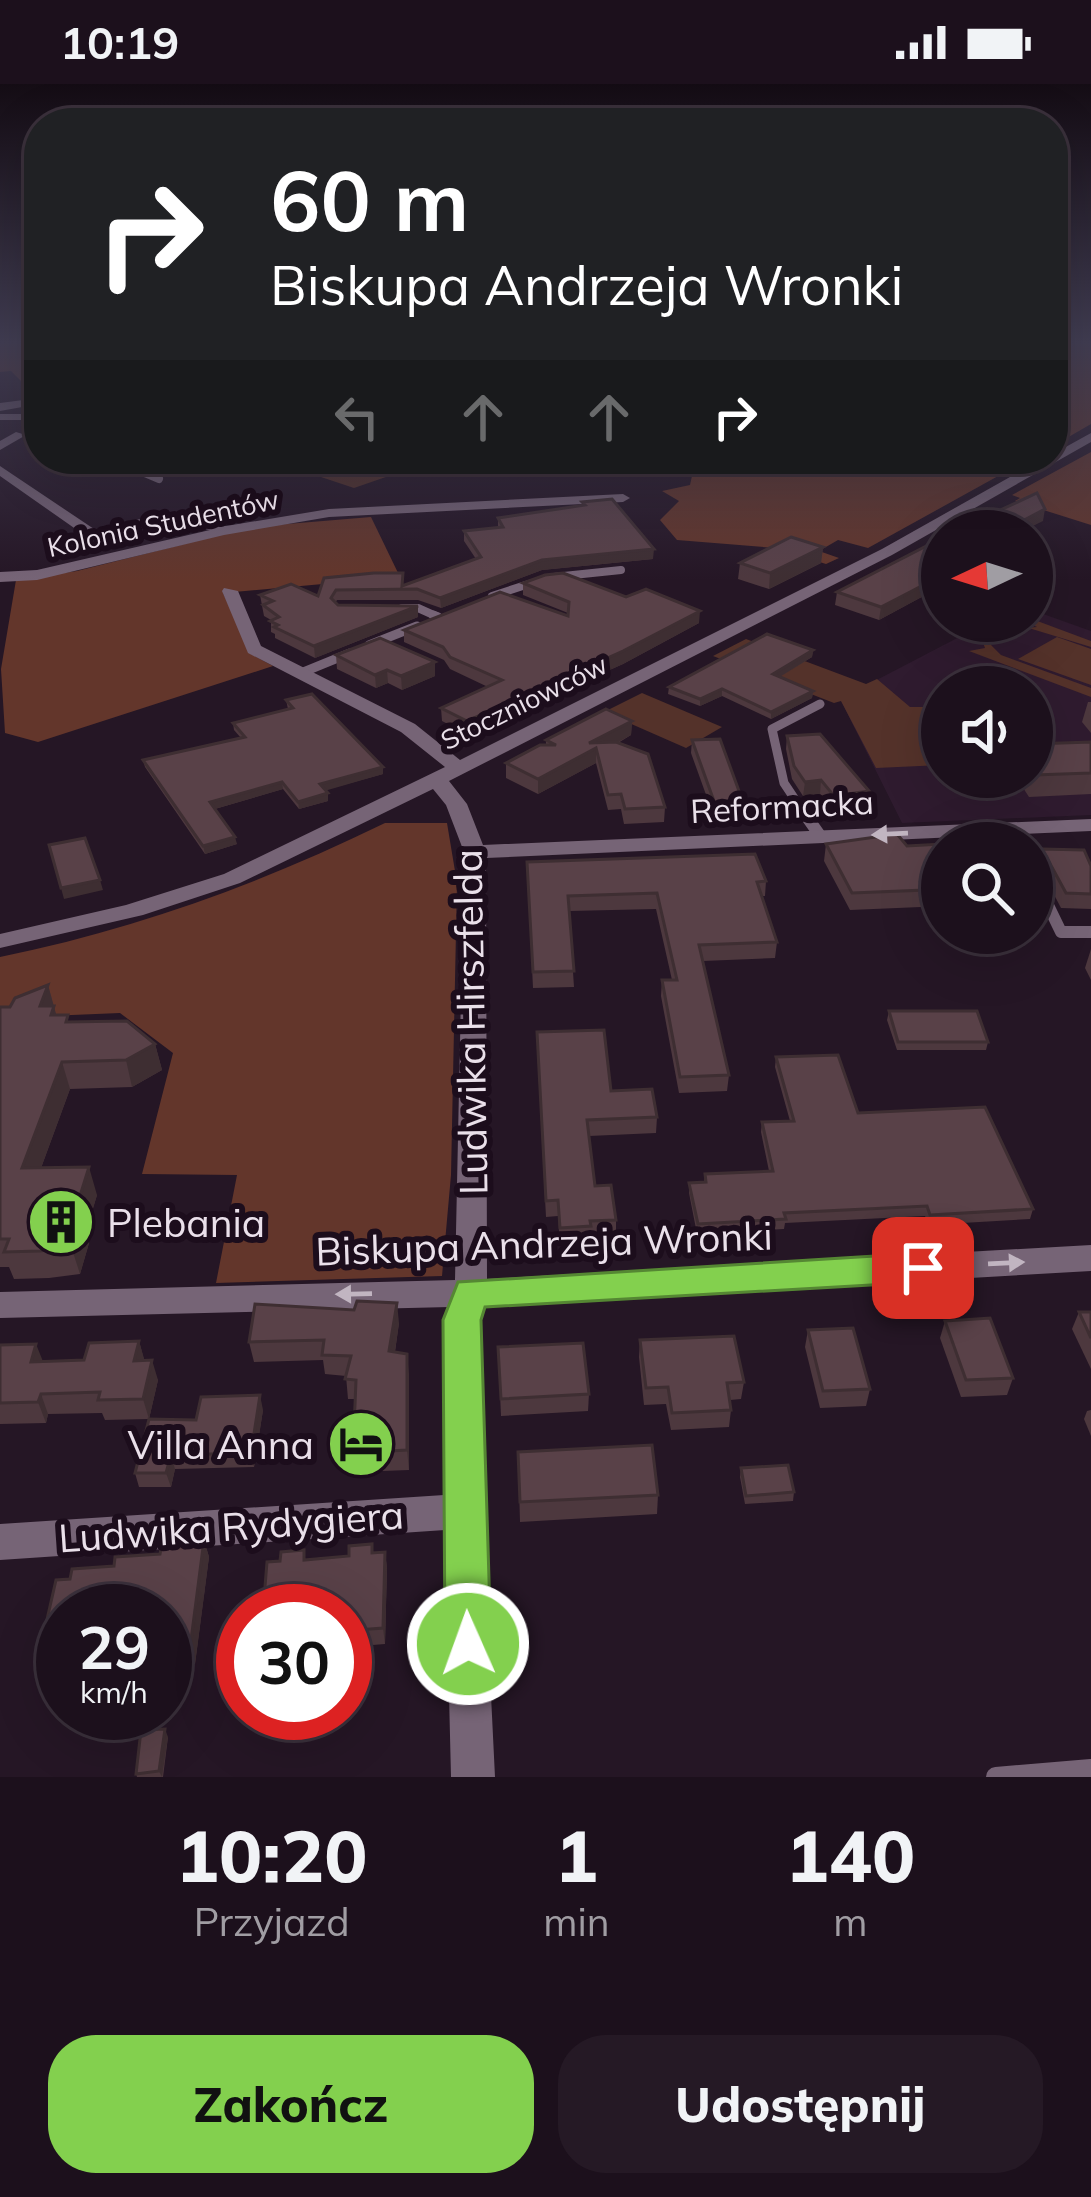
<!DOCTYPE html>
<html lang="pl">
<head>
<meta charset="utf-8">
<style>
  :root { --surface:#1c101c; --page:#251925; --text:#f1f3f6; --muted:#a09da3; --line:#3a303b; --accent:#83d04e }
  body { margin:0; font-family:Mulish,sans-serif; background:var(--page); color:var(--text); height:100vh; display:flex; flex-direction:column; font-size:45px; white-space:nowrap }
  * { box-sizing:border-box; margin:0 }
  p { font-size:39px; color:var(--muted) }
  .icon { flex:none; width:66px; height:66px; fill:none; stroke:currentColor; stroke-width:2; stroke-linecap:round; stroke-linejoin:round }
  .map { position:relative; height:1693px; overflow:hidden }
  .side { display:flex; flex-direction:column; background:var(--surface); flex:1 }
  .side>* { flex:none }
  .hud { position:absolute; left:24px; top:24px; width:1044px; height:366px; border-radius:48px; box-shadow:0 12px 48px #0002,0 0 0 3px var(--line); background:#202124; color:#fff; overflow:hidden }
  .needle { width:78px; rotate:266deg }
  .tools { position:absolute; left:921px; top:426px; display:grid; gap:24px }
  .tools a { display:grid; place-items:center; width:132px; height:132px; border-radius:50%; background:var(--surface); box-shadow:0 12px 48px #0002,0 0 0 3px var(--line); font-size:60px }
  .speed { position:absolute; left:36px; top:1500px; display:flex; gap:24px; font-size:60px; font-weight:700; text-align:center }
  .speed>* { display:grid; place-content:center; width:156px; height:156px; border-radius:50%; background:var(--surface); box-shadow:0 12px 48px #0002,0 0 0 3px var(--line); line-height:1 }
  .speed small { font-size:30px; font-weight:400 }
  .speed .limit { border:18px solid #d22; background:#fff; color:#111 }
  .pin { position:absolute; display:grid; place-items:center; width:102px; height:102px; color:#fff; margin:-51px; border-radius:24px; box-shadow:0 6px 18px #0006 }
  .me { position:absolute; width:132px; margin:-66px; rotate:358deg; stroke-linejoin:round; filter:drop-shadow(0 0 9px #0008) }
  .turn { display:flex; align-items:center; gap:42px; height:252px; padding:0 48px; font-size:54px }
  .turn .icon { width:156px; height:156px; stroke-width:2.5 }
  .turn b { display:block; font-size:84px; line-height:102px }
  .lanes { display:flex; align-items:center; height:114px; padding:0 48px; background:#0003; justify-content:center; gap:60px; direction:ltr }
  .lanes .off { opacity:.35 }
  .eta { display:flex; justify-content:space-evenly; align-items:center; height:204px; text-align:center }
  .eta b { font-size:72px; font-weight:800; line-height:84px }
  .button { display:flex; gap:24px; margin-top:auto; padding:24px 48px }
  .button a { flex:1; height:138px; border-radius:48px; background:var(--accent); color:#111; font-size:48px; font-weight:800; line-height:138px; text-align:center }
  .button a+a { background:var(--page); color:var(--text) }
  .status { display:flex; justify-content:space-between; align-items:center; height:84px; padding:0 60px; background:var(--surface); direction:ltr }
  .status svg { height:33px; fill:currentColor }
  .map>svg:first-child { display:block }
  .built { fill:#2f1b2f; fill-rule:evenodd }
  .green { fill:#54322a }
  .forest { fill:#63362b }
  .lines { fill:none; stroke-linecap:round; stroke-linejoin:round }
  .service-far4 { stroke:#766476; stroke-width:6 }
  .service-far3 { stroke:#766476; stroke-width:8 }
  .service-far2 { stroke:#766476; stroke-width:9 }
  .service-far1 { stroke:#766476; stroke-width:12 }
  .service { stroke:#766476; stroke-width:20 }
  .minor { fill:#766476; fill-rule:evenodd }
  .wall { fill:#4d383e }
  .shaded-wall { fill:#3e2e32 }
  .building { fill:#594148; stroke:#3e2e32; stroke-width:3 }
  .oneway { fill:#c1b5c1 }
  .route { fill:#83d04e; stroke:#558733; stroke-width:3 }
  .labels { text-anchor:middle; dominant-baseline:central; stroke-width:12; stroke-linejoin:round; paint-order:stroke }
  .far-street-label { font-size:27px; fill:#eae0ea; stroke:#1c0d1c }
  .street-label { font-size:33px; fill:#eae0ea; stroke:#1c0d1c }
  .near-street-label { font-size:39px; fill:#eae0ea; stroke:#1c0d1c }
  .near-poi-label { font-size:39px; fill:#eae0ea; stroke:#1c0d1c; text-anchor:start }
</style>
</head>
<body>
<div class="status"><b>10:19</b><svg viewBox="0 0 49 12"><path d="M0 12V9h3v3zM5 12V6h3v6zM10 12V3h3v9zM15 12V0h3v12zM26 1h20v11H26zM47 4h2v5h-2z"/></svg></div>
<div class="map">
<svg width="1091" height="1693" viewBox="0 0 1091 1693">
  <rect width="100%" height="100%" fill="#251625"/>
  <path class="built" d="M1032 526 1091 547V731L902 739 840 615 990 537H1032ZM942 603H1032V693H942Z"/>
  <g class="green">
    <polygon points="320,375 438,375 354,404 294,384"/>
    <polygon points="1032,535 1091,557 1091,563 1032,545 994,551 991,561 1001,571 1091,604 1091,613 969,567 985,564 982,556 989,547 1037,543 1025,537"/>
    <polygon points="1057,553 1091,565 1091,601 1018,575"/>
    <polygon points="746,555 866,600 877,595 910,623 935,623 942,635 942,681 876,684 841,617 834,619 713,572"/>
    <polygon points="642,609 722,643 686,664 604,628"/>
  </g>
  <g class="forest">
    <polygon points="0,259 39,259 39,315 11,287 0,288"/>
    <polygon points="1053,259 1091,259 1091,340 1053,362"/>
    <polygon points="1091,368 1091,441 1015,417 1020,414 1012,411"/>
    <polygon points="729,375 1029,375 868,464 838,456 819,467 839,474 826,480 775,464 677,456 660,436 679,417 662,407 690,401 692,392"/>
    <polygon points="371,433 400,493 223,509 251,570 273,582 38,658 5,649 1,585 16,496 77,487 252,443"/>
    <path d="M385 739H447L457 799 451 1091 442 1192 216 1199 237 1091 142 1090 173 969 120 929 0 934V873C136 845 260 800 385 739Z"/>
  </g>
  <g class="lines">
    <g class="service-far4">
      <polyline points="0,333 39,333"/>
      <polyline points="113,375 126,381"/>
    </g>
    <g class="service-far3">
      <polyline points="119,378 159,395"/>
      <polyline points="554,493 621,486"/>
      <polyline points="492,512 535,498"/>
      <polyline points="402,524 418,524 438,533"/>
    </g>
    <g class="service-far2">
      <polyline points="433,531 438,533"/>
      <polyline points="369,561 417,542"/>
      <polyline points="301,589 350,569"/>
      <polyline points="804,729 784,699 772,645 820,620"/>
    </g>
    <g class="service-far1">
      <polyline points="802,726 821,753"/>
      <polyline points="1032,788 1061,848 1091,848"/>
    </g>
    <polyline class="service" points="996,1693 1091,1685"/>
    <g class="minor">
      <polygon points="39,314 39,320 0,327 0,319"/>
      <polygon points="16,348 26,351 0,366 0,357"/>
      <polygon points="1091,349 1091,358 892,471 449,697 467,720 483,761 1091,735 1091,747 486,774 487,1195 1091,1161 1091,1187 483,1222 479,1236 482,1427 495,1693 451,1693 445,1446 0,1476 0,1440 444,1411 445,1236 450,1223 0,1234 0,1208 455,1196 464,768 446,721 433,705 240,799 143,831 0,864 0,850 126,821 224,790 445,683 401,648 248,569 222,507 224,504 238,507 261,562 415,640 460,676 882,465 1042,375 1053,375 1053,370"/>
      <polygon points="0,382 94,445 159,431 193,432 226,442 329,425 623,410 630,414 623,418 329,433 224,451 37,496 0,498 0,488 37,486 210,446 176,439 87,453 0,392"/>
    </g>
  </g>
  <g class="wall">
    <polygon points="582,418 653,475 542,486 441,524 418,516 337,516 335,519 338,521 418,522 418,533 315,574 275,554 275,550 271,548 271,536 264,532 260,511 318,512 324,494 403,501 476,475 464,457 464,447 498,443 498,434 582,422"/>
    <polygon points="942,454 942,502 879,536 835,521 837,508"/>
    <polygon points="823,463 821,479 769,505 738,495 740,479"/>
    <polygon points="523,499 626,513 699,539 623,580 467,650 442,637 441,624 488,603 450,585 444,576 404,558 404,546 568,532 568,529 523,511"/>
    <polygon points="813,566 812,573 779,593 813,607 812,614 771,635 722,612 700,622 668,610 669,603"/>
    <polygon points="336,571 435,592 402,606 388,599 376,604 337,585"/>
    <polygon points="286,616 383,690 325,706 328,717 299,725 283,705 215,725 237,760 205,770 145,683 143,676 241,654 234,646 233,639 288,625"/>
    <polygon points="1088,618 1091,618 1091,649 1082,638"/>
    <polygon points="632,637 631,651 618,659 665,723 664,738 624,740 621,725 608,726 596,679 538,710 506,694 506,679 546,661 546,656"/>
    <polygon points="787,652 866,721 832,726 820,710 803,712 792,695 786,665"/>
    <polygon points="692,656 743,718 741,732 714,733 691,669"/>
    <polygon points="1091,658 1091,710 1029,713 1016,693 1032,693 1032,660"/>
    <polygon points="826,760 907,762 942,760 942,815 923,816 921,823 850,826 824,777"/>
    <polygon points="1042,765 1091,782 1091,825 1061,824 1038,780"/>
    <polygon points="527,778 766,797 765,812 762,812 777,858 775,874 703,877 729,991 727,1007 679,1009 661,912 662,896 672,896 656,825 569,827 574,903 533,904"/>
    <polygon points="1091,865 1091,896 1085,884"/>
    <polygon points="48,901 56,931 70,938 155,960 162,986 132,1003 70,1005 41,1084 97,1111 86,1147 89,1159 80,1190 49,1194 14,1195 9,1183 0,1183 0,923 10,923"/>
    <polygon points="889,927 988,958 986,966 897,966 887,936"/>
    <polygon points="537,963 657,1033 656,1049 589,1052 595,1102 616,1136 616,1152 591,1153 591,1158 560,1160 558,1132 546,1133"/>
    <polygon points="776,973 858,1029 1033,1125 1030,1135 928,1141 925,1132 785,1139 784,1145 697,1150 689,1109 689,1099 704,1098 705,1090 769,1087 761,1048 762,1038 790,1037 775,983"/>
    <polygon points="1079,1228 1091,1228 1091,1285 1072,1245"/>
    <polygon points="945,1237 1013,1294 1007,1311 961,1313 940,1254"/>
    <polygon points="399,1239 395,1268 409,1290 409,1386 356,1388 353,1369 356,1315 348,1315 346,1292 325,1290 323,1276 254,1278 249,1258"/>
    <polygon points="808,1246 870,1305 866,1322 820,1324 805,1263"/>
    <polygon points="640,1256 744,1298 741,1315 730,1316 731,1326 729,1343 671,1346 666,1320 644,1321 639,1273"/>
    <polygon points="139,1257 144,1276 158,1296 149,1335 105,1336 102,1329 48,1330 46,1339 0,1340 0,1261 43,1278 84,1276"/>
    <polygon points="498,1264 589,1310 588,1327 501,1332"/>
    <polygon points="263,1326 254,1383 175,1385 171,1403 139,1403 135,1389 196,1336"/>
    <polygon points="1091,1326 1091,1352 1084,1335 1087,1327"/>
    <polygon points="518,1368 658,1411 657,1430 520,1438"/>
    <polygon points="741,1384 794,1408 793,1417 745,1420 740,1393"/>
    <polygon points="204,1456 209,1473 195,1580 165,1582 165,1527 63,1527 63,1590 46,1591 38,1575 70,1495"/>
    <polygon points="385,1468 387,1484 385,1560 348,1563 345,1553 345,1527 307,1476"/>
    <polygon points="168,1653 163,1693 137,1693 136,1690"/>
  </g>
  <g class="shaded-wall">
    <polygon points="1045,425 1043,437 1023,447 1011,443"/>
    <polygon points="823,463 821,479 769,505 770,489"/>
    <polygon points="654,465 653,475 542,486 441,524 440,514 542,476"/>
    <polygon points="942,491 942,502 879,536 881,523"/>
    <polygon points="418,522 418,533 315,574 314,562"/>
    <polygon points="700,527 699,539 623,580 467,650 467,637"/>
    <polygon points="813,566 812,573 773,597 773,590"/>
    <polygon points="435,578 435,592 402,606 401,592"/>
    <polygon points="387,586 388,599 376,604 375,591"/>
    <polygon points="722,605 722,612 700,622 700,615"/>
    <polygon points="813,607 812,614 771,635 771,628"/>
    <polygon points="632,637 631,651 598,669 596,664 596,679 538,710 538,695 589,659"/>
    <polygon points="383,683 383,690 321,708 320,700"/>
    <polygon points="821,696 820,710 803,712 805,698"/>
    <polygon points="282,698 283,705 211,726 210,718"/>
    <polygon points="869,707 866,721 832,726 834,712"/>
    <polygon points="328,709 328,717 299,725 298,718"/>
    <polygon points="235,753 237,760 205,770 203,762"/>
    <polygon points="100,796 103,806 64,815 61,804"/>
    <polygon points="48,901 61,948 40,922"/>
    <polygon points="155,960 162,986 132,1003 126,976"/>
    <polygon points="62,978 70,1005 31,1111 22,1084"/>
    <polygon points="89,1083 97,1111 86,1147 89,1159 80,1190 71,1162 74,1131"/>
    <polygon points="397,1219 399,1239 392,1287 389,1267"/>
    <polygon points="139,1257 145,1278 134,1277"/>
    <polygon points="36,1260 44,1280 31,1278"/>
    <polygon points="407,1270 409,1290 409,1386 407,1366"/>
    <polygon points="152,1276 158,1296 149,1335 143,1315"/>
    <polygon points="41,1310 48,1330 46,1339 38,1318"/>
    <polygon points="260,1311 263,1326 254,1383 251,1369"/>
    <polygon points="171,1371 175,1385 171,1403 166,1389"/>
    <polygon points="204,1456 209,1473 195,1580 190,1564"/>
    <polygon points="385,1468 387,1484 385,1560 383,1544"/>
    <polygon points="165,1645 168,1653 162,1693 159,1687"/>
  </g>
  <g class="building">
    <polygon points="1037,409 1045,425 1011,443 1022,447 955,447"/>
    <polygon points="612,415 654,465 542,476 440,514 417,505 336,506 331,514 338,521 418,522 314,562 274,543 278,541 270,537 279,533 263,521 273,517 260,511 291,500 318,512 324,494 374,489 403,489 402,502 481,473 464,447 503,443 498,434 585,421 582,418"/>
    <polygon points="791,453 823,463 770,489 740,479"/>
    <polygon points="942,454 942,491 910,508 881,523 837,508"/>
    <polygon points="563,489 626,513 646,505 700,527 623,567 467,637 441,624 502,596 450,573 443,563 404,546 500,508 568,532 569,518 523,499 545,491"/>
    <polygon points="767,550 813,566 773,590 813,607 771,628 722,605 700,615 669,603"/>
    <polygon points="380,554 435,578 401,592 387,586 375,591 336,571"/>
    <polygon points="312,610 383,683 320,700 328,709 298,718 282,698 210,718 235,753 203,762 143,676 245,653 233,639 293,624 286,616"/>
    <polygon points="606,625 632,637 589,659 616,658 648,670 665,723 625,725 621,710 608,711 596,664 538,695 506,679 540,661 556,661 546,656"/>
    <polygon points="820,650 869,707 834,712 821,696 805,698 794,682 787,652"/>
    <polygon points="720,655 743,718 715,720 692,656"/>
    <polygon points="1091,658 1091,689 1034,691 1032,688 1032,660"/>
    <polygon points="897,750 907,762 942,760 942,798 921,799 925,806 852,809 826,760"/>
    <polygon points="85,754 100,796 61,804 49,761"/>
    <polygon points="1042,765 1084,766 1091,782 1091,810 1066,809"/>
    <polygon points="755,770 766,797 757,798 777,858 699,861 729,991 680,993 662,896 677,896 657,809 568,812 574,887 533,888 527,778"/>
    <polygon points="48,901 40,922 54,922 51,931 68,931 66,938 127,937 155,960 126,976 62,978 22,1084 89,1083 74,1131 81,1131 71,1162 40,1167 4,1168 9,1155 0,1155 0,923 10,923 15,914"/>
    <polygon points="889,927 977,927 988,958 898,958"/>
    <polygon points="604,946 611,1007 652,1005 657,1033 587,1036 595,1102 611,1101 616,1136 590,1137 591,1142 560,1144 558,1116 546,1117 537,948"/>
    <polygon points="838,971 858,1029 985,1023 1033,1125 930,1131 927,1122 784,1129 786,1135 698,1140 689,1099 706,1098 705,1090 773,1087 762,1038 794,1037 776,973"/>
    <polygon points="357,1217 397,1219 389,1267 407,1270 407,1366 353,1369 356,1296 345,1295 351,1272 322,1271 324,1256 249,1258 255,1220 354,1226"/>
    <polygon points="1079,1228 1091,1228 1091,1254"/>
    <polygon points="990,1234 1013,1294 966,1296 945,1237"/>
    <polygon points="853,1244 870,1305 823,1307 808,1246"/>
    <polygon points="734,1252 744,1298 727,1299 731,1326 672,1329 668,1303 646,1304 640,1256"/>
    <polygon points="139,1257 134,1277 152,1276 143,1315 98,1316 100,1308 41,1310 38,1318 0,1319 0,1261 36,1260 31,1278 84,1276 89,1259"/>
    <polygon points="583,1259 589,1310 501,1315 498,1263"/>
    <polygon points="260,1311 251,1369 171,1371 166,1389 135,1389 149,1335 196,1336 201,1313"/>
    <polygon points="652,1361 658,1411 520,1418 518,1368"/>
    <polygon points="788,1381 794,1408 746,1412 741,1384"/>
    <polygon points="204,1456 190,1564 165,1565 165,1527 63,1527 63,1573 38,1575 56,1496 70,1495 72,1485 114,1482 115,1473 160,1470 162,1460"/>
    <polygon points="372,1460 372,1469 385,1468 383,1544 345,1547 345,1527 263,1527 267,1478 280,1477 281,1468 304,1466 304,1476 349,1472 349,1462"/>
    <polygon points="165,1645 159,1687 136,1690 141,1646"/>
  </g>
  <defs><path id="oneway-solid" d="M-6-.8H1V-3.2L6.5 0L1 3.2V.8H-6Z" transform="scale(3)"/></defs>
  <g class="oneway">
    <use href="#oneway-solid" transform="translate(890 750) rotate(177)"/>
    <use href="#oneway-solid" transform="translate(1006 1179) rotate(-3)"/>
    <use href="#oneway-solid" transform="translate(354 1210) rotate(179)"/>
  </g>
  <linearGradient id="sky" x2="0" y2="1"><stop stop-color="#140c14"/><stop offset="0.52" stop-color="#403c51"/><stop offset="1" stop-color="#403c51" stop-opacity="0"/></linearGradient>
  <rect width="1091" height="496" fill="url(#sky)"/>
  <polygon class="route" points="923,1169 936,1174 941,1184 936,1194 923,1198 485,1223 481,1236 491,1560 484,1576 468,1583 452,1576 445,1560 443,1236 458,1198"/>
  <defs>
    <g id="building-disc" transform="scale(3.45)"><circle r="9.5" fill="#83d04e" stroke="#1c0d1c"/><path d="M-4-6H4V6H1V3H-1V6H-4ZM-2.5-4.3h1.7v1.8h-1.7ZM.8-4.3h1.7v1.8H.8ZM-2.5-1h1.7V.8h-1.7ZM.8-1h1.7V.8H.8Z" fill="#111"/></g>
    <g id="hotel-disc" transform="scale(3.45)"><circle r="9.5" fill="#83d04e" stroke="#1c0d1c"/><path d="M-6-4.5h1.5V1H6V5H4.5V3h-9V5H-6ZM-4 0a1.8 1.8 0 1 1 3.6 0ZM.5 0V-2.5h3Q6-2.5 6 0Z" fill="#111"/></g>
  </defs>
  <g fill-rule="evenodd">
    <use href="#building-disc" x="61" y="1138"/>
    <use href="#hotel-disc" x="361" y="1360"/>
  </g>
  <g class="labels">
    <g class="far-street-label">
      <text transform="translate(163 439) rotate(-12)">Kolonia Studentów</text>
      <text transform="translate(524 618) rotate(-26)">Stoczniowców</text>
    </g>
    <g class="street-label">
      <text transform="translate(782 722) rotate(-3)">Reformacka</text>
    </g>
    <g class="near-street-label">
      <text transform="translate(470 938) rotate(-91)">Ludwika Hirszfelda</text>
      <text transform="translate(544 1159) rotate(-2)">Biskupa Andrzeja Wronki</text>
      <text transform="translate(231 1442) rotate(-4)">Ludwika Rydygiera</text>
    </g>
    <g class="near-poi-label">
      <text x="107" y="1138">Plebania</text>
      <text x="314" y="1360" text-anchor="end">Villa Anna</text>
    </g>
  </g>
</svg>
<div class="tools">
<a><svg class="needle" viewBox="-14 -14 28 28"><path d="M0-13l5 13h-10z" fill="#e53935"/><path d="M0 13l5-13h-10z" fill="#a09da3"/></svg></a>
<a><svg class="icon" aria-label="sound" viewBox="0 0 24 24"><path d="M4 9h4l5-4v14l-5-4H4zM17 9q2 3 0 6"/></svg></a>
<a><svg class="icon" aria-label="search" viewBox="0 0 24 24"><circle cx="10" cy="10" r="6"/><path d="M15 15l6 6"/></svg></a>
</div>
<div class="speed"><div>29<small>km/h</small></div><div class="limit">30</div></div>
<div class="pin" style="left:923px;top:1184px;background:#d93025"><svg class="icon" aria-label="arrive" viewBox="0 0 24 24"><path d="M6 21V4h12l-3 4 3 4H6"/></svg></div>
<svg class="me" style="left:468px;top:1560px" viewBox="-20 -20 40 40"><circle r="17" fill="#83d04e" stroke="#fff" stroke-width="3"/><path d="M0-11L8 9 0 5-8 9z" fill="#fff"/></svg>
<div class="hud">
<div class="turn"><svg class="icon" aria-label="right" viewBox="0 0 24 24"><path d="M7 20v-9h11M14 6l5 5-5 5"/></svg><div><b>60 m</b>Biskupa Andrzeja Wronki</div></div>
<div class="lanes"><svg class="icon off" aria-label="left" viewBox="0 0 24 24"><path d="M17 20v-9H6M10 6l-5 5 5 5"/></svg><svg class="icon off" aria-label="ahead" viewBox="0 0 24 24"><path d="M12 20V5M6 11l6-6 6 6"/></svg><svg class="icon off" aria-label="ahead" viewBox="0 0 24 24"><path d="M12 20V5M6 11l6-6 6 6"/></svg><svg class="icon" aria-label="right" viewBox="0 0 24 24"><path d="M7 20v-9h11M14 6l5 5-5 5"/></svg></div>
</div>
</div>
<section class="side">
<div class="eta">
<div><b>10:20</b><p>Przyjazd</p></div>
<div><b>1</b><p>min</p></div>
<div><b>140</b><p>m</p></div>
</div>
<div class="button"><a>Zakończ</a><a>Udostępnij</a></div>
</section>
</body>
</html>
